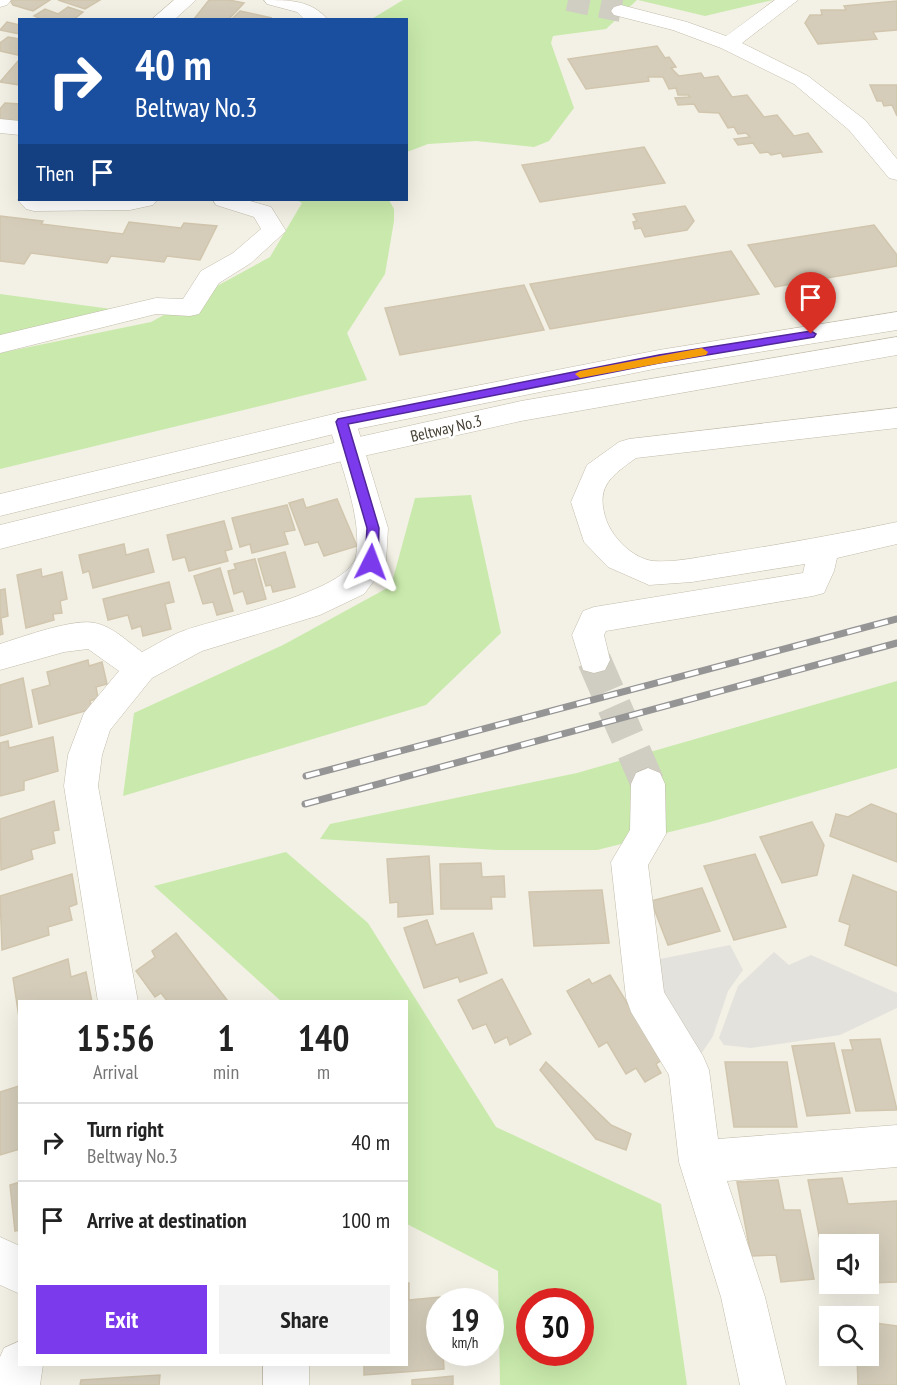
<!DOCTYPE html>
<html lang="en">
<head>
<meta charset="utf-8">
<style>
  :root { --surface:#fff; --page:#f2f2f2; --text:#222; --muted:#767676; --line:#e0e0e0; --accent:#7c3aed }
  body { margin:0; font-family:"PT Sans Narrow",sans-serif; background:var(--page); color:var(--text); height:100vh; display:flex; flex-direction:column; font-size:22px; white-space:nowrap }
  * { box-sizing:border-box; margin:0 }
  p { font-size:20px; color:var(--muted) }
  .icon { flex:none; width:33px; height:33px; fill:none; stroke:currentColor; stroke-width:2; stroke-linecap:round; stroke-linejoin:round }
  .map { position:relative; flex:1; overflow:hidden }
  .details { position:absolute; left:18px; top:1000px; width:390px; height:366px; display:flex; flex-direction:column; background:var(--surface); border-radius:0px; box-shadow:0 6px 24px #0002 }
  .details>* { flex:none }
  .hud { position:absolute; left:18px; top:18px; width:390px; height:183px; border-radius:0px; box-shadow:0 6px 24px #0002; background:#1a4fa0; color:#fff; overflow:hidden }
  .buttons { position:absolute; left:819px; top:1234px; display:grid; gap:12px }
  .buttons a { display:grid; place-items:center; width:60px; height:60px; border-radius:0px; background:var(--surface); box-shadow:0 6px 24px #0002; font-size:30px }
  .speed { position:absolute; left:426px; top:1288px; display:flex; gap:12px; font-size:30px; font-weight:700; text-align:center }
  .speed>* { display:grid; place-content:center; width:78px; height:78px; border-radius:50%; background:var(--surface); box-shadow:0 6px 24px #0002; line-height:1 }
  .speed small { font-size:15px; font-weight:400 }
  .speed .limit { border:9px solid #d22; background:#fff; color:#111 }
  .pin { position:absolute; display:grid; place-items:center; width:51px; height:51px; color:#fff; margin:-62px -26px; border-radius:50% 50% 50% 0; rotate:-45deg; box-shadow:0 0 6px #0007 }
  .pin .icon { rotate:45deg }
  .me { position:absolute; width:66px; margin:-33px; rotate:3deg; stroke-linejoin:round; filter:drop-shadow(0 0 4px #0008) }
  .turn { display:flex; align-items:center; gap:21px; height:126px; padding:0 18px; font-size:27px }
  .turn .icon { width:78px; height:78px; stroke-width:2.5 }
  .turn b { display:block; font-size:42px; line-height:51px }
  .then { display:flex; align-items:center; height:57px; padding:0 18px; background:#0003; gap:12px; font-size:22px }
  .eta { display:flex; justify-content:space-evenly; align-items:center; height:102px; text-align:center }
  .eta b { font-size:36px; font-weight:800; line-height:42px }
  .action { display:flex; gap:12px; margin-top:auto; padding:12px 18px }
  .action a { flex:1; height:69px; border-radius:0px; background:var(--accent); color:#fff; font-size:24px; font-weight:800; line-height:69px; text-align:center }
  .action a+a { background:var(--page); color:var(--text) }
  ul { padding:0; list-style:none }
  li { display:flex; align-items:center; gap:18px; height:78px; padding:0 18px; border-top:2px solid var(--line) }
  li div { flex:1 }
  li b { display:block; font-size:22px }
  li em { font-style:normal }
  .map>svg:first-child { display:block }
  .green { fill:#c9eaac; fill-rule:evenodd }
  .parking { fill:#e4e2dd }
  .building { fill:#d5cdba; stroke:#d1c6ad; stroke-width:1.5 }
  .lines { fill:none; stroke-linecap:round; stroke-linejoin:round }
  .minor-tunnel { stroke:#d0cdc2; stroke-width:34; stroke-dasharray:34 16; stroke-linecap:butt }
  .tertiary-tunnel { stroke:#d0cdc2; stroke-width:22; stroke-dasharray:22 11; stroke-linecap:butt }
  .minor-casing { stroke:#c2bcaa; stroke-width:1 }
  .tertiary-casing { stroke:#c2bcaa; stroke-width:1 }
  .minor { fill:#fff; fill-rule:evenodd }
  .tertiary { fill:#fff; fill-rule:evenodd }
  .rail-casing { stroke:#959595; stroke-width:7 }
  .rail { stroke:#fff; stroke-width:4.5; stroke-dasharray:14; stroke-linecap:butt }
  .route { fill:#7c3aed; stroke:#51269a; stroke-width:1.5 }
  .slow { fill:#f59e0b }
  .labels { text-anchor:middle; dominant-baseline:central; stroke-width:5; stroke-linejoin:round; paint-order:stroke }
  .street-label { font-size:16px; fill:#464134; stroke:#fff }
</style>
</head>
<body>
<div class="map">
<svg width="897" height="1385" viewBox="0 0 897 1385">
  <rect width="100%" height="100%" fill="#f3f0e5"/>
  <g class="green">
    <polygon points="403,0 637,0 606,29 553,36 551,43 574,108 549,141 534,147 476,141 428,144 407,152 406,20 370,20"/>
    <polygon points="638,0 773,0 705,16"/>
    <polygon points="297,200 389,200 394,209 394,221 385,274 347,333 367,380 0,469 0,353 151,322 270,257 302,203"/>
    <polygon points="0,294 111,309 0,337"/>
    <polygon points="471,495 501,633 426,705 123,796 134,713 283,645 391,586 415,498"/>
    <polygon points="897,681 897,768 710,822 597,850 497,850 320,839 330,824 577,773"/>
    <path d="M286 852 368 923 496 1127 661 1204 687 1385H500L498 1271 407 1224 406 1002H282L154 886ZM530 1302H580V1353H530Z"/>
  </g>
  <g class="parking">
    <polygon points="730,945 743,970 728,991 713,1036 701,1054 665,1019 650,961"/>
    <polygon points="774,952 789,965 811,955 897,993 897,1008 840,1035 751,1048 724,1045 719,1038 738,986"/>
  </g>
  <g class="building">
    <polygon points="10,0 50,0 33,11 13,5"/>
    <polygon points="58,0 100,0 85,9"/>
    <polygon points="209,0 229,0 244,3 228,20 194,19"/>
    <polygon points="897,1 897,30 873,32 877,39 818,44 805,23 810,15 822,15 821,10 846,10 844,6"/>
    <polygon points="68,7 83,12 73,20 43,20 34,16 45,9 58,14"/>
    <polygon points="240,11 272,18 231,20"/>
    <polygon points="7,22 20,25 20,34 0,30"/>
    <polygon points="8,37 20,39 18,55 0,51 0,43"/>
    <polygon points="657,46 665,58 669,57 676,67 671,68 679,76 701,73 704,78 718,76 732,97 747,95 764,117 777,115 794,136 808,133 822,152 783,157 781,153 771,155 768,152 760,153 753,143 738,145 734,139 750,137 746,133 738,134 734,127 728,128 719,113 699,112 694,104 678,105 675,98 690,97 688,95 678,95 676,88 669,89 663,77 648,77 649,81 586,89 568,59"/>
    <polygon points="18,61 20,85 0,82"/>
    <polygon points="870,85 897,85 897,116 892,105 884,106 882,101 877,101"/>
    <polygon points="5,103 20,104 20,118 16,122 0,120 0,109"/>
    <polygon points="644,147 665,183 540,202 522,165"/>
    <polygon points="685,206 694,221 687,230 645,237 641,228 635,229 633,222 637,221 633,214"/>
    <polygon points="0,216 43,221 41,224 123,234 129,222 181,228 184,223 217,226 200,260 167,256 164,262 111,256 107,263 31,253 24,264 0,261"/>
    <polygon points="874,225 897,255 897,266 775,287 748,245"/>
    <polygon points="731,251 759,294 550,329 530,284"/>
    <polygon points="524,285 544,330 400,355 385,308"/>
    <polygon points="303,499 306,508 337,499 357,546 324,556 318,542 305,545 289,503"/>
    <polygon points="287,505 295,530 284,532 288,544 252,553 250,544 240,547 232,518"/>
    <polygon points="224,521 232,549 225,551 228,561 189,571 185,557 173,560 167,535"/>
    <polygon points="124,544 126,555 148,549 154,572 93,588 89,571 83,573 79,555"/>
    <polygon points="285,552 295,587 273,592 271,585 266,586 258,559"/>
    <polygon points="255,559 266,599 247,604 243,591 234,594 228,571 236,569 234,564"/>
    <polygon points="220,568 233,611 217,615 213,602 203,604 194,576"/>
    <polygon points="41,569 42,577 62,572 67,599 60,601 62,613 53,614 54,620 26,628 17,575"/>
    <polygon points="169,582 174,602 165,604 171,629 143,636 141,626 132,629 128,615 108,620 103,599"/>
    <polygon points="5,589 8,616 1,618 3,634 0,635 0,590"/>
    <polygon points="88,660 89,666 102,662 107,684 96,687 98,698 90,701 92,709 39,724 32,690 50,685 47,672"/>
    <polygon points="23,678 32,727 0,736 0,685"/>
    <polygon points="53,737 58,771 24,781 24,790 0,796 0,743 8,741 9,748"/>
    <polygon points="54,801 59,830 53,831 55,843 31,850 33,859 1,870 0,819"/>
    <polygon points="871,804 897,814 897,862 830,836 836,814 848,817"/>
    <polygon points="812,822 824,845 817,875 782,883 760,837"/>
    <polygon points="755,854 786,927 734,940 704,866"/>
    <polygon points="429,856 433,914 398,917 398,902 390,903 387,859"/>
    <polygon points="481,863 482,877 504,876 505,897 491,897 492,909 441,909 440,864"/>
    <polygon points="72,874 77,904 69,907 72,920 48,927 49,935 2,950 0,896"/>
    <polygon points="853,875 897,892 897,966 845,945 850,925 839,921"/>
    <polygon points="702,888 720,931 668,945 651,901"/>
    <polygon points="602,890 609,943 534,946 529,892"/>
    <polygon points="427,920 436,945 473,933 487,973 460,982 458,977 424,988 404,928"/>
    <polygon points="176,933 227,1000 225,1002 168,1002 161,993 155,997 136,971 155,957 152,951"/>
    <polygon points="68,959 71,977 86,972 92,1002 20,1002 20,1024 13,978"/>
    <polygon points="610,975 662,1060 656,1064 661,1073 645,1082 636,1068 626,1074 607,1042 599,1047 567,991 589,979 592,984"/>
    <polygon points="502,979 531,1034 510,1045 507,1037 495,1043 486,1024 473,1029 458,1000"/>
    <polygon points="880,1039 897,1110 856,1111 842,1050 853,1050 850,1040"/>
    <polygon points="834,1043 850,1113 807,1116 792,1046"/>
    <polygon points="546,1062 611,1125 631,1134 626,1150 596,1139 540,1070"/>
    <polygon points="725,1062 787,1062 797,1127 734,1127"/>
    <polygon points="19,1086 20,1149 0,1155 0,1092"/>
    <polygon points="842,1178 848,1204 897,1201 897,1282 868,1283 868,1245 830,1245 830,1284 851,1284 829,1285 808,1180"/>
    <polygon points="778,1180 784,1210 800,1210 814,1279 781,1282 776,1255 751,1256 737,1182"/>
    <polygon points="20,1182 20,1230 15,1231 10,1185"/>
    <polygon points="406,1283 409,1283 409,1300 440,1297 440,1353 443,1353 444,1369 364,1375 364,1365 406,1365"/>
    <polygon points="868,1322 897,1326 897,1385 858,1385 857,1356 868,1356"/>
    <polygon points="160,1375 159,1385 80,1385 81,1380"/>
    <polygon points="453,1376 453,1385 412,1385 412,1380"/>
  </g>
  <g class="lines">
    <polyline class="minor-tunnel" points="594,660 648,784"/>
    <polyline class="tertiary-tunnel" points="568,0 621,11"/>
    <g class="minor-casing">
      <g id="minor">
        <polygon points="0,0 11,0 7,5 0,7"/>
        <polygon points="174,0 196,0 174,20 151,20"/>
        <path d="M264 0C289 0 312 0 328 20H305L297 12 267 4Z"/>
        <polygon points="0,119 20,121 20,135 0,133"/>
        <polygon points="20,198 20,200 157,200 153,205 130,210 34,211 26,209 18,200"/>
        <polygon points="213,200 247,200 271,207 286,231 251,263 219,283 199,314 190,316 156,314 0,353 0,335 156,298 183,299 201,271 233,253 261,229 254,217 216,205"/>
        <path d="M897 408V428L636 458C613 475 596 485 605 516 610 535 631 558 653 561 674 563 704 556 726 553 783 544 840 534 897 522V544L837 558 834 571 824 593 813 596 606 631 604 635 610 660 605 670 594 673 583 670 572 635 583 611 594 607 803 573 805 564 692 582 649 585 608 567 584 542 571 502 587 465 619 442 629 439Z"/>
        <path d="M342 412 352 415 356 422 388 528 386 562 382 570 364 594 320 615 202 651 152 678 110 730 102 755 98 786 138 1002H98L64 786 68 755 84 713 119 671 88 649 64 652 0 670V644C22 637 74 618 95 623 112 626 128 642 142 652 156 645 169 636 183 631 217 618 350 592 356 556 363 518 339 460 328 422L332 415Z"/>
        <polygon points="648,768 660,773 665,784 666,834 648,865 664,992 703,1056 709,1070 718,1139 897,1125 897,1167 727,1181 765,1297 786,1385 740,1385 721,1297 679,1162 669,1075 631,1012 626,998 611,862 630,830 631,784 636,773"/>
        <polygon points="0,1237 20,1246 20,1294 0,1285"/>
        <polygon points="20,1341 20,1365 43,1365 40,1385 0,1385 0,1357 4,1348"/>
        <rect x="263" y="1365" width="46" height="20"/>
      </g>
    </g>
    <g class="tertiary-casing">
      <g id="tertiary">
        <polygon points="775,0 798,0 742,43 808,76 865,120 897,159 897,180 889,178 849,130 794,84 721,48 673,30 614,15 611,11 614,7 621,5 687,22 726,36"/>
        <polygon points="897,312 897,330 659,368 342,432 0,516 0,494 342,412 659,350"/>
        <polygon points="897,337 897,355 521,421 350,459 0,549 0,525 350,439 521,401"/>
      </g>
    </g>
    <use href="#minor" class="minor"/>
    <use href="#tertiary" class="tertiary"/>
    <g class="rail-casing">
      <g id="rail">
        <polyline points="306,776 897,619"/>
        <polyline points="305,804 897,643"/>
      </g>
    </g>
    <use href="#rail" class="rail"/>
  </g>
  <polygon class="route" points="811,331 816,334 814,337 659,363 348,424 379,528 378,562 371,567 365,562 367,528 336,422 338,419 659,355"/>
  <polygon class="slow" points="702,348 708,352 706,355 580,378 575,374 580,371"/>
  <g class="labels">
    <g class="street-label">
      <text transform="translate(446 428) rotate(-13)">Beltway No.3</text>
    </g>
  </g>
</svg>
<div class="buttons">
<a><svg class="icon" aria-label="sound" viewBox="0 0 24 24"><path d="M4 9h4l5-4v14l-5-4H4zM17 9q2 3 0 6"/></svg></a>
<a><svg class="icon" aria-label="search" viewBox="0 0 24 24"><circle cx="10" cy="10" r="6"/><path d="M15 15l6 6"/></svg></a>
</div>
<div class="speed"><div>19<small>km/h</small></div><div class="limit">30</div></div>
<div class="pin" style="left:811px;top:334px;background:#d93025"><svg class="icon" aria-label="arrive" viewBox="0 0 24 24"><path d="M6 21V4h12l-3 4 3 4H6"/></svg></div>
<svg class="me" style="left:371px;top:562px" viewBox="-20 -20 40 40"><path d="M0-17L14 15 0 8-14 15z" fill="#7c3aed" stroke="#fff" stroke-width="4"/></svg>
<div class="hud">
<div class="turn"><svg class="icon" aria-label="right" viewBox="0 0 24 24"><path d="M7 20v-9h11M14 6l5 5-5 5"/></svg><div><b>40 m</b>Beltway No.3</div></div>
<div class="then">Then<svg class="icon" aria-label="arrive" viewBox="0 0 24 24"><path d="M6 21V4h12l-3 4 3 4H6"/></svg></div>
</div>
<section class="details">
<div class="eta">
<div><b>15:56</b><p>Arrival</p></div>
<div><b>1</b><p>min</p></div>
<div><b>140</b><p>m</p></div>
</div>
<ul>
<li><svg class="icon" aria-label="right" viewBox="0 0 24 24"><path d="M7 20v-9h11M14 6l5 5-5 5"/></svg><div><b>Turn right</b><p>Beltway No.3</p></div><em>40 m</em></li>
<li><svg class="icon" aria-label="arrive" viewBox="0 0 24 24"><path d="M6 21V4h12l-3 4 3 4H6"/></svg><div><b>Arrive at destination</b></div><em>100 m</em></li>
</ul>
<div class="action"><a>Exit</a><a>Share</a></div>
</section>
</div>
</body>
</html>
